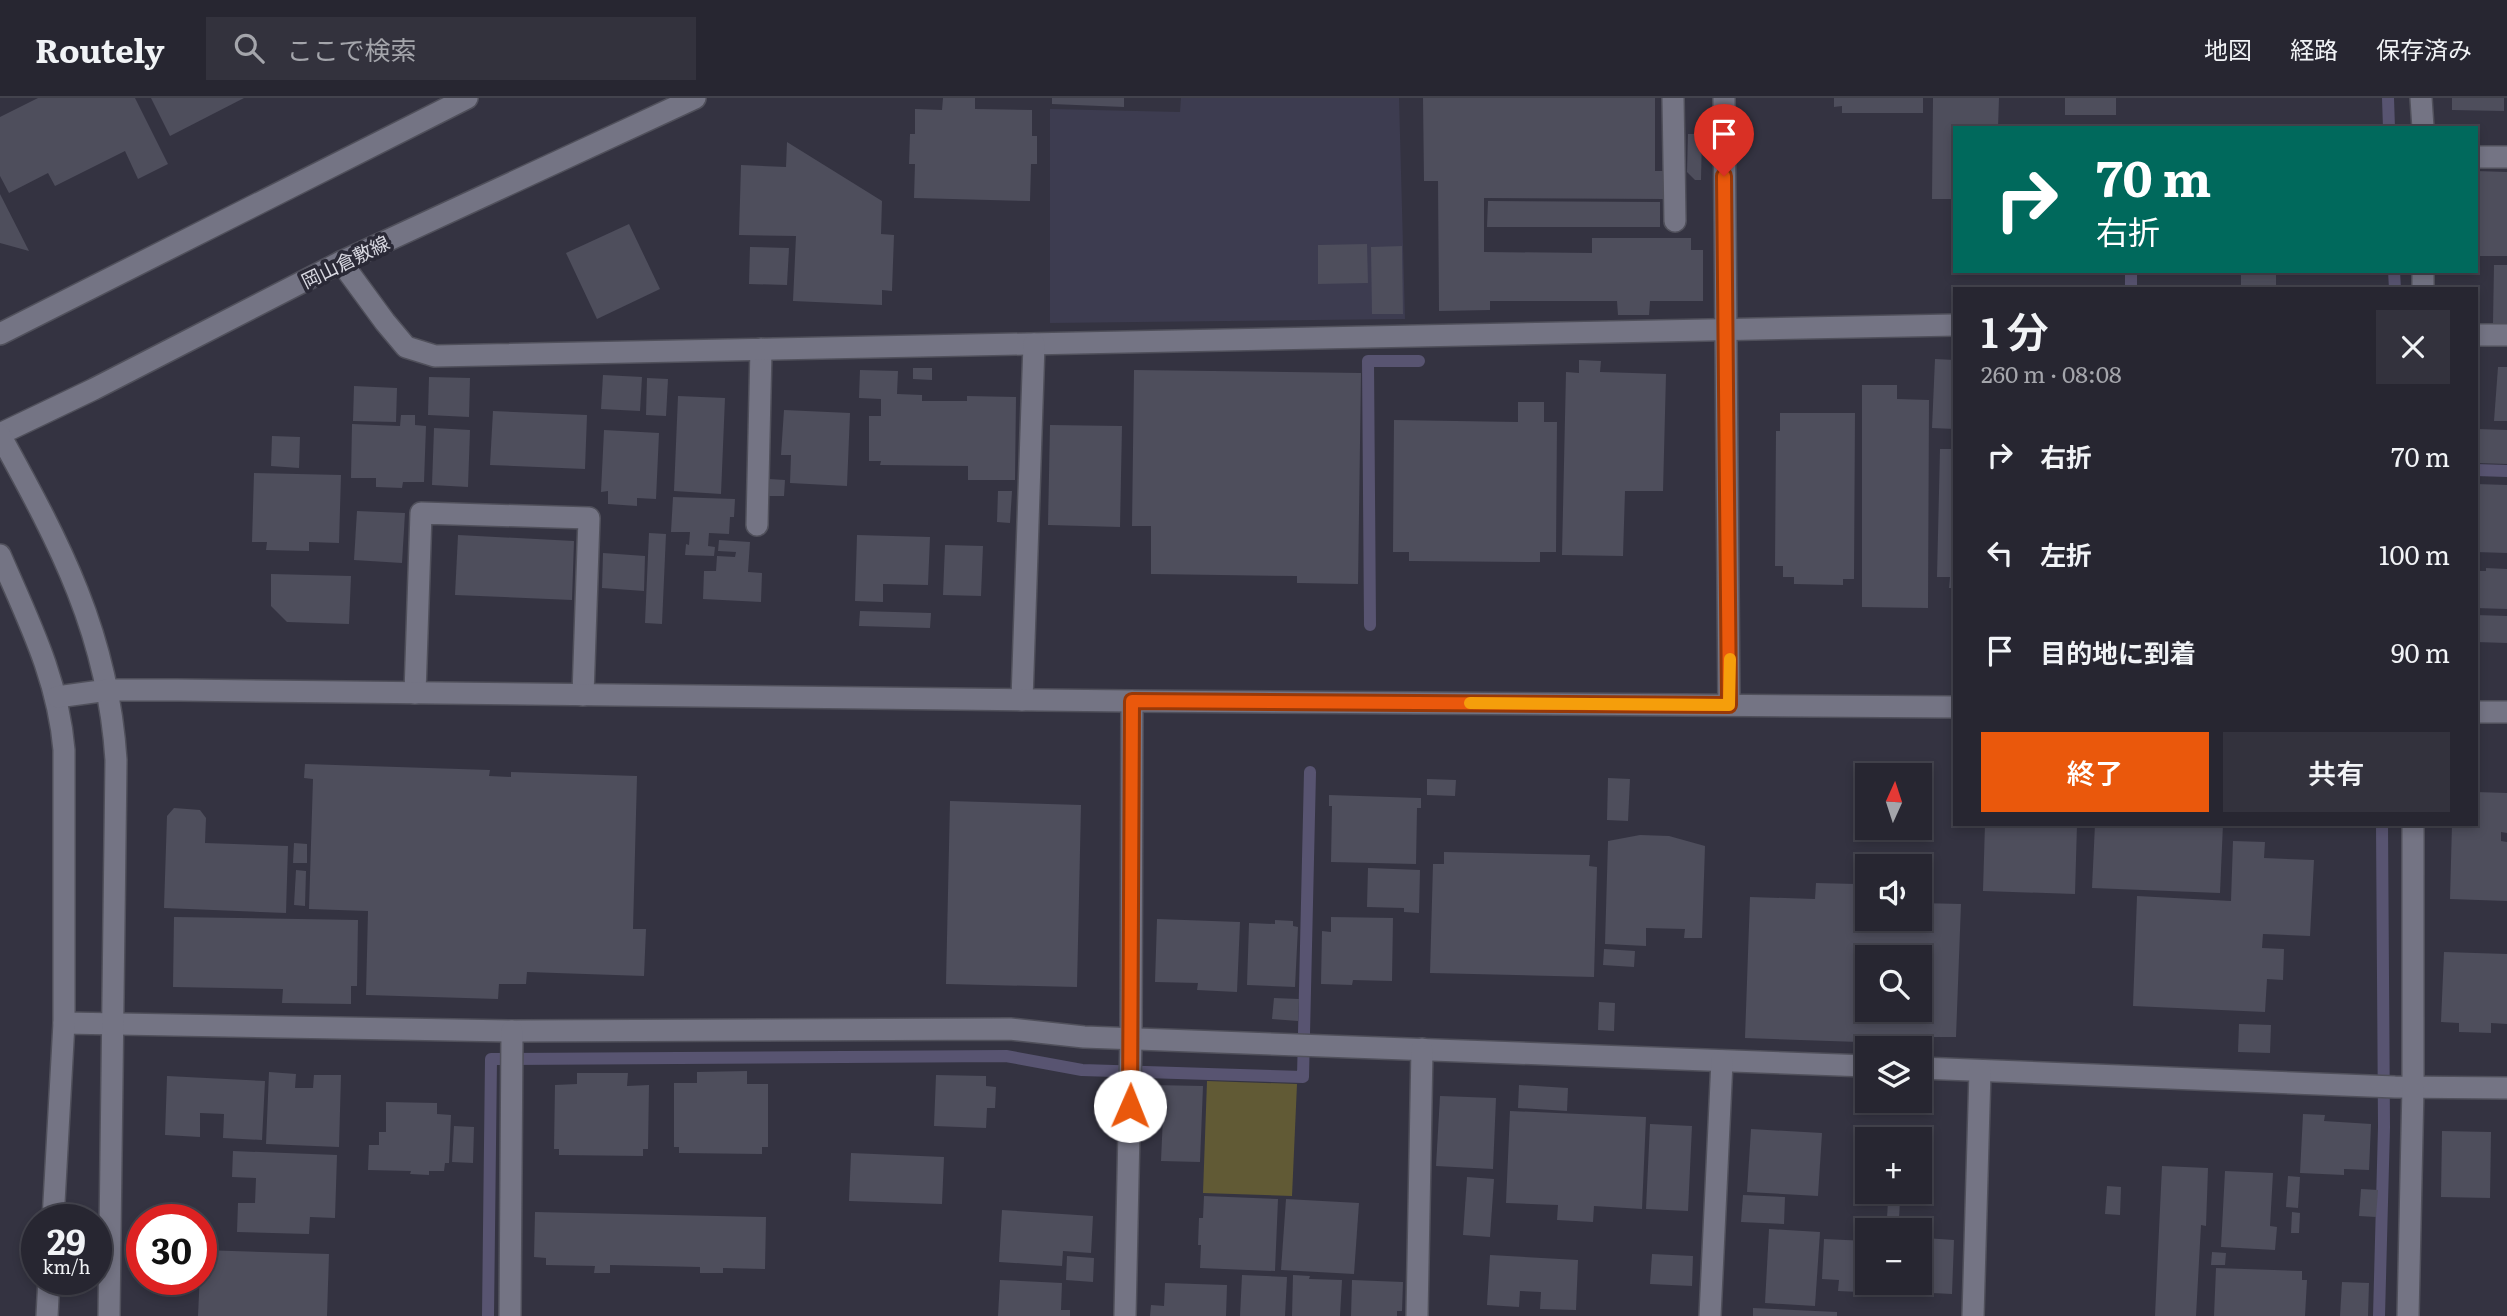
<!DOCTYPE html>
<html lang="ja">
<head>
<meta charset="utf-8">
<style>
  :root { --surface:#272631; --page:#33323d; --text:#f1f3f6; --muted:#a4a5ab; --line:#43434d; --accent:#ea580c }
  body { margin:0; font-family:Literata,"Noto Sans JP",serif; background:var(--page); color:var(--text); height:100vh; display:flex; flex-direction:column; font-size:26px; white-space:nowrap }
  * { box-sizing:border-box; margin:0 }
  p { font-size:23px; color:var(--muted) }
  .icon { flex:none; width:38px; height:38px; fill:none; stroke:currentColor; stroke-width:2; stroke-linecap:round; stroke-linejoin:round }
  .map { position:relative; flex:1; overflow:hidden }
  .side { position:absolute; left:1953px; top:189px; width:525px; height:539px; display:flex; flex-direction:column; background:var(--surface); border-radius:0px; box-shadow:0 4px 10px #0003,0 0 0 2px var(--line) }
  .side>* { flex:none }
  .hud { position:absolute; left:1953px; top:28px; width:525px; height:147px; border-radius:0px; box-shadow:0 4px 10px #0003,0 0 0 2px var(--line); background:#00695c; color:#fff; overflow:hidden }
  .needle { width:46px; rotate:3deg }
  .tools { position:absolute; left:1855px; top:665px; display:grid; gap:14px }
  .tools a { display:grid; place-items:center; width:77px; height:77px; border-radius:0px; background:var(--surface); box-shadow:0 4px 10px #0003,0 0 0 2px var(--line); font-size:35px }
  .speed { position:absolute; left:21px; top:1106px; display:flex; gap:14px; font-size:35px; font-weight:700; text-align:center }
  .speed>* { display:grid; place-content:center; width:91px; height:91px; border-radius:50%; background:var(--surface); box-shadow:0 4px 10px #0003,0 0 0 2px var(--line); line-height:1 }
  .speed small { font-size:18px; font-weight:400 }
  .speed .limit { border:10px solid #d22; background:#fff; color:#111 }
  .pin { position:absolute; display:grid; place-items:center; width:60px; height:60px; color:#fff; margin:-72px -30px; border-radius:50% 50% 50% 0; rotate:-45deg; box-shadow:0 0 7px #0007 }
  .pin .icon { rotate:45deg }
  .me { position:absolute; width:77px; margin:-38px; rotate:1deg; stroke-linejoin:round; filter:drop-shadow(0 0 5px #0008) }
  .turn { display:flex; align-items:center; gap:24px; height:147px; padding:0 28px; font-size:32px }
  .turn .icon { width:91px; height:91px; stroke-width:2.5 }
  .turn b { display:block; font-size:49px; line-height:60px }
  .round { display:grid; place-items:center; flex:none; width:74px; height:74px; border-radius:0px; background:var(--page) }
  .head { display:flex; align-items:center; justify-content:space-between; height:119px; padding:0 28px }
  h1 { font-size:42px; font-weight:600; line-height:52px }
  .button { display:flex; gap:14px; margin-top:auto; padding:14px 28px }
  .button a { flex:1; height:80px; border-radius:0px; background:var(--accent); color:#fff; font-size:28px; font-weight:600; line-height:80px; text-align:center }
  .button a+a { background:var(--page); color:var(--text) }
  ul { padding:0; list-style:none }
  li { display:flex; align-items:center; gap:21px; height:98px; padding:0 28px }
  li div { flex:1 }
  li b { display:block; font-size:26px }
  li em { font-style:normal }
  header { display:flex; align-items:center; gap:42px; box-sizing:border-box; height:98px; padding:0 35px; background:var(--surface); border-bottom:2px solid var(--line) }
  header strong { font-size:33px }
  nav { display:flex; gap:38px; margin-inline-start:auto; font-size:24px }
  .search { width:490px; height:63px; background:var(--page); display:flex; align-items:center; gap:18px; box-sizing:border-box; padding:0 24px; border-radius:0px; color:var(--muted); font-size:26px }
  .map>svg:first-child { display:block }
  .built { fill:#3d3c50 }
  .green { fill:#615a35 }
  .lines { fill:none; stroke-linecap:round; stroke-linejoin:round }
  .stream { stroke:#585471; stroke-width:12 }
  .building { fill:#4e4e5c; fill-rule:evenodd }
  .lane-casing { stroke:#50505b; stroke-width:24 }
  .street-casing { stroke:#50505b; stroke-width:24 }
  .secondary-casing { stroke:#50505b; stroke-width:24 }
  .lane { stroke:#747484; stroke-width:21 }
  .street { stroke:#747484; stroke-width:21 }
  .secondary { stroke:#747484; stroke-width:21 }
  .route-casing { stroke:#983908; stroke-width:18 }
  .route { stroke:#ea580c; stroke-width:12 }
  .slow { stroke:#f59e0b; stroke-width:12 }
  .labels { text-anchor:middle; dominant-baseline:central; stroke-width:7; stroke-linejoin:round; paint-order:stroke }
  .street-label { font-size:19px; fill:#d9d9e2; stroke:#2a2936 }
</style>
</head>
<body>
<header>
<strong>Routely</strong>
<div class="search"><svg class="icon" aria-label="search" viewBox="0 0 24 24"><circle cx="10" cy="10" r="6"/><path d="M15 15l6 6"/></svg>ここで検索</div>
<nav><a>地図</a><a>経路</a><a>保存済み</a></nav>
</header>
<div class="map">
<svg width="2507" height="1218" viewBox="0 0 2507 1218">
  <rect width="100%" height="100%" fill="#343341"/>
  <polygon class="built" points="1181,0 1399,0 1405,221 1050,225 1050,11 1180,14"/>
  <polygon class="green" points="1207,983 1297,986 1292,1098 1203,1095"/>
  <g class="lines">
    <g class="stream">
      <polyline points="2388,0 2389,30"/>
      <polyline points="2394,173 2395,191"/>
      <polyline points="2131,191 2131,173"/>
      <polyline points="2476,372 2507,373"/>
      <polyline points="1370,527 1368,263 1419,263"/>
      <polyline points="488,1218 491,961 1006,958 1082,972 1303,979 1310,674"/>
      <polyline points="2379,1218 2384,1029 2382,726"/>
    </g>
  </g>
  <g class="building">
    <polygon points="38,0 135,0 168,66 138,81 125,53 55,88 48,75 9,95 0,78 0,19"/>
    <polygon points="151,0 244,0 170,38"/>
    <polygon points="943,0 975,0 975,11 1032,12 1032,38 1037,38 1037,66 1031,66 1030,103 914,100 915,66 909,66 910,36 915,36 915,11 942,12"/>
    <polygon points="1052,0 1124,0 1124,9 1052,6"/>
    <polygon points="1423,0 1655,0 1655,73 1666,73 1666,101 1484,100 1484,154 1592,155 1592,140 1691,140 1691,152 1703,152 1703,203 1650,203 1649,217 1618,217 1617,203 1490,203 1490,212 1439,213 1438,83 1424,83"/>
    <polygon points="1834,0 1923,0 1923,15 1842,15 1842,8 1834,9"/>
    <polygon points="1933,0 1999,0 1998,30 1955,30 1955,101 1932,101"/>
    <rect x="2065" y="0" width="51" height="17"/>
    <polygon points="2452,0 2504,0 2504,13 2452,12"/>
    <polygon points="1688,36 1702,36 1701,82 1695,82 1687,74"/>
    <polygon points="787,44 882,103 881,136 894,137 892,193 882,192 882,207 793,203 796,138 739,137 741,67 786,69"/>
    <polygon points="2476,73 2507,74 2507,158 2476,158"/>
    <polygon points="0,96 29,153 0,145"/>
    <polygon points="1488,103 1660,104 1660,129 1487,129"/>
    <polygon points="629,126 660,191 597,221 566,155"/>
    <polygon points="1367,146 1368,185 1318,186 1318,147"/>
    <polygon points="1402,148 1403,216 1372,216 1371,149"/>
    <polygon points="750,149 789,150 787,187 749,186"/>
    <polygon points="2494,167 2507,167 2507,225 2493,225"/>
    <rect x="2241" y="173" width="35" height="18"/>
    <polygon points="1935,261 1955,262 1955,331 1932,330"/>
    <polygon points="1579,262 1601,263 1600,274 1666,276 1663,393 1625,393 1623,458 1562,457 1566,274 1579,275"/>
    <polygon points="2498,269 2507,269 2507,323 2494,323"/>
    <polygon points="913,270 932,270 932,282 913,281"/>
    <polygon points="860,272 898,273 897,296 922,297 922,303 967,303 967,298 1016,299 1015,382 968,382 968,368 880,367 881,363 869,363 869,318 881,318 881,301 859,300"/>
    <polygon points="1134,272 1361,275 1358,486 1297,485 1297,478 1151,476 1151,428 1132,428"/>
    <polygon points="603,277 642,279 640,313 601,311"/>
    <polygon points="429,279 470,280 469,319 428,317"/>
    <polygon points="647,280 668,281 666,318 646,317"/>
    <polygon points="1862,287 1897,287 1897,301 1929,302 1928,510 1862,509"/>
    <polygon points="354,288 397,290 396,324 353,323"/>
    <polygon points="678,298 725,300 721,396 674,393"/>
    <polygon points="1518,304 1544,304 1544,324 1557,324 1556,454 1540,454 1540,464 1409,463 1409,454 1393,454 1394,322 1518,324"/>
    <polygon points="784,312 850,315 847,388 790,385 791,357 781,357"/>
    <polygon points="493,313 587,317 585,371 490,367"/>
    <polygon points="1780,315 1855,315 1854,481 1843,481 1843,487 1794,486 1794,479 1783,479 1783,468 1775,468 1776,333 1780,333"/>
    <polygon points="401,317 415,317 415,327 426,328 424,384 403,384 402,390 376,389 376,380 351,380 352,326 400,328"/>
    <polygon points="1050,327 1122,328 1120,429 1048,427"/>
    <polygon points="434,330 470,332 468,389 432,387"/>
    <polygon points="2478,331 2507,332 2507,366 2477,365"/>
    <polygon points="604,332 659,335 656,401 637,400 637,408 608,406 608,393 601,394"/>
    <polygon points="272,338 300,339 299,370 271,368"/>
    <polygon points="1940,351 1955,351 1955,490 1949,490 1950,479 1937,479"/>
    <polygon points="254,375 341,377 339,445 309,444 309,453 266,452 267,444 252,444"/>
    <polygon points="769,381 785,382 784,398 769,398"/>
    <polygon points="2476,386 2507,387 2507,455 2476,454"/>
    <polygon points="998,393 1012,393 1010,425 997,424"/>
    <polygon points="673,399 735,401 734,419 730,419 729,436 709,435 708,448 715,449 714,458 685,457 686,446 689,447 690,434 671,434"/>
    <polygon points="357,413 405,415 402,465 354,462"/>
    <polygon points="649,435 666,436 662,526 645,525"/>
    <polygon points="458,437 574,443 572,502 455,497"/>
    <polygon points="857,437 930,439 928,487 883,486 883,504 855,503"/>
    <polygon points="719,442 750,444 748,474 762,475 761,504 703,501 704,473 716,473 717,458 735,459 736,454 718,453"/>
    <polygon points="945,447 983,448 981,498 943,497"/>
    <polygon points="603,455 645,458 644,493 602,490"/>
    <polygon points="2486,470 2507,471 2507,511 2476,510 2476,473 2486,473"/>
    <polygon points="271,476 351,478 349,526 287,524 271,508"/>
    <polygon points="860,513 931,515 930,530 859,528"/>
    <polygon points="2476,517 2507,518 2507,545 2476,544"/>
    <polygon points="305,666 490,672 489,678 511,679 511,674 637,678 633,831 646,831 644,878 527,874 526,886 499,886 498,901 366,897 368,813 309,811 313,681 304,680"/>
    <polygon points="1608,680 1630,681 1628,723 1607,722"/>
    <polygon points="1427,681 1456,682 1455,698 1427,697"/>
    <polygon points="2476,694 2507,695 2507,735 2501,734 2501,743 2507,744 2507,803 2450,801 2452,726 2476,726"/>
    <polygon points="1329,697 1421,700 1421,710 1417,710 1416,766 1331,764 1332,708 1329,708"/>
    <polygon points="950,703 1081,707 1077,889 946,886"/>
    <polygon points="174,710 200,712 206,720 205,745 288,748 286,815 164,810 167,718"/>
    <polygon points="1985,726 2077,726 2075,796 1983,793"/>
    <polygon points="2095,726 2223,726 2220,795 2092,790"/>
    <polygon points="1640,737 1669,738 1705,748 1702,840 1684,840 1685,831 1646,830 1646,848 1605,846 1608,743"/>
    <polygon points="2233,743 2265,744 2264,760 2314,762 2310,838 2263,836 2262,850 2284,851 2283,882 2267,881 2265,914 2133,908 2137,798 2231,803"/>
    <polygon points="294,745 307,746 307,765 293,765"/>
    <polygon points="1444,754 1590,757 1589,768 1597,769 1594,879 1430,875 1433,766 1444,766"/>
    <polygon points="1368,770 1420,772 1419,815 1404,814 1404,810 1367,809"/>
    <polygon points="296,772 306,773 305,808 294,807"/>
    <path d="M1816 785 1856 786V803H1867V821H1920V805L1961 806 1956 939H1917L1918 946 1745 940 1750 799 1815 801ZM1867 859H1920V912H1867Z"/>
    <polygon points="174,819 358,822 357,888 351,888 351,906 282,905 283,891 173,889"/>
    <polygon points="1331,819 1393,820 1392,883 1353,882 1352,887 1321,886 1322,833 1331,834"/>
    <polygon points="1157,821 1240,824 1237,894 1197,892 1198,885 1155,884"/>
    <polygon points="1275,822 1293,823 1293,828 1298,829 1295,889 1247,887 1249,825 1275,826"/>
    <polygon points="1604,851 1635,853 1634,869 1603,867"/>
    <polygon points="2444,854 2507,856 2507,926 2491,925 2491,935 2459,934 2459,925 2441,924"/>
    <polygon points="1274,900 1299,901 1298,923 1272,921"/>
    <polygon points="1599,904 1615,905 1614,933 1598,932"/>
    <polygon points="2239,926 2271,927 2270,955 2238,954"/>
    <polygon points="747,973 747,986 768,986 768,1049 762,1049 762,1056 679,1055 679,1049 674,1049 674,985 697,985 697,974"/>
    <polygon points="269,974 296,976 295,990 313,990 314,977 341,977 339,1049 266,1046"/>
    <polygon points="577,975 628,975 627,988 649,987 648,1051 643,1051 643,1058 559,1057 559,1051 554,1051 555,987 577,986"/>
    <polygon points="936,977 986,978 986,988 996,989 995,1010 987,1010 986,1030 934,1028"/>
    <polygon points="167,978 265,983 262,1042 223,1040 224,1016 200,1015 200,1039 165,1037"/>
    <polygon points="1153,987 1203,988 1200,1064 1161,1063 1163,1018 1151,1018"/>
    <polygon points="1519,987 1568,990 1567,1013 1518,1010"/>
    <polygon points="1440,998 1496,1000 1493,1071 1436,1068"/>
    <polygon points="386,1004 437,1005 437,1016 451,1017 449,1065 445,1065 444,1073 429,1073 429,1077 410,1076 411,1073 368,1072 369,1047 379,1047 379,1034 386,1034"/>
    <polygon points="1510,1013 1646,1019 1642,1111 1594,1108 1593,1124 1557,1122 1558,1107 1506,1105"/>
    <polygon points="2303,1016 2325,1017 2324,1023 2371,1026 2369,1072 2344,1071 2344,1077 2300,1075"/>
    <polygon points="1650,1026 1692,1028 1688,1113 1646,1111"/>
    <polygon points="454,1028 474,1029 473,1065 452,1064"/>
    <polygon points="1751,1031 1822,1035 1818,1098 1747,1094"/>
    <polygon points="2442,1033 2491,1034 2490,1100 2441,1099"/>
    <polygon points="233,1053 337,1057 335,1120 310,1119 309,1136 237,1134 238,1105 255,1105 256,1080 232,1079"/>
    <polygon points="851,1055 944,1059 942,1106 849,1103"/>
    <polygon points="2162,1068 2208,1070 2206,1128 2201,1127 2196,1218 2155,1218"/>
    <polygon points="2225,1073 2273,1075 2270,1128 2277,1129 2275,1152 2221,1149"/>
    <polygon points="2288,1078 2300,1079 2298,1110 2286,1109"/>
    <polygon points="1467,1079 1494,1081 1490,1139 1463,1137"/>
    <polygon points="2107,1088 2121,1089 2120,1117 2105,1116"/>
    <polygon points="2361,1091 2378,1092 2376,1119 2359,1118"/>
    <polygon points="1743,1097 1785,1099 1784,1126 1741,1124"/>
    <polygon points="1204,1098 1278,1101 1275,1173 1200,1170 1201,1147 1198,1147 1199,1120 1203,1120"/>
    <polygon points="1286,1101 1359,1105 1354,1176 1281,1172"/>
    <polygon points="1888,1103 1900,1103 1899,1120 1887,1120"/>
    <polygon points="1002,1112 1093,1118 1091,1155 1063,1153 1062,1168 999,1164"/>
    <polygon points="535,1114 766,1119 765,1171 723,1170 723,1175 700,1175 700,1169 610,1167 610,1175 594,1175 595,1168 546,1167 546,1160 534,1159"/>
    <polygon points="2292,1114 2300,1115 2299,1135 2291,1135"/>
    <polygon points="1769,1131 1820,1134 1815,1208 1765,1205"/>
    <polygon points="1920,1134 1925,1135 1925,1140 1954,1142 1952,1196 1913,1194 1913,1188 1895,1187 1895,1185 1920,1185"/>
    <polygon points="1824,1141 1867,1143 1867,1185 1880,1185 1880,1195 1838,1193 1839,1182 1822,1181"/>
    <polygon points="201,1152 329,1156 327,1218 198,1218"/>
    <polygon points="2212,1154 2226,1155 2225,1167 2211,1167"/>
    <polygon points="1652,1156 1693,1158 1692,1188 1650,1186"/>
    <polygon points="1490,1157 1578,1162 1576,1212 1540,1211 1541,1194 1520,1193 1519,1209 1487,1207"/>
    <polygon points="1067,1158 1094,1160 1093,1184 1066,1182"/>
    <polygon points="2216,1170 2302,1173 2302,1182 2307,1182 2305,1218 2214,1218"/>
    <polygon points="1242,1177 1287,1179 1285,1218 1240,1218"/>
    <polygon points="1293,1177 1310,1178 1309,1181 1342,1182 1340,1218 1292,1218"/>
    <polygon points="1000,1182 1062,1185 1061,1212 1070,1212 1070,1218 998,1218"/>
    <polygon points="1352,1182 1403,1184 1402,1213 1397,1213 1397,1218 1351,1218"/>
    <polygon points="2342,1184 2369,1185 2368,1218 2340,1218"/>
    <polygon points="1165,1185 1227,1187 1226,1218 1150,1218 1151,1207 1164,1208"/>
    <polygon points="1753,1210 1837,1214 1837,1218 1753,1218"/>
  </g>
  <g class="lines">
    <g class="lane-casing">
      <g id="lane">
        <polyline points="1673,0 1675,123"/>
        <polyline points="757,427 761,251"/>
        <polyline points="415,595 421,415 589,420 583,597"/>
      </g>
    </g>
    <g class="street-casing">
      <g id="street">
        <polyline points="1724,0 1729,607"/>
        <polyline points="2421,0 2423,30"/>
        <polyline points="2476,59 2507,59"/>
        <polyline points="341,164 385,224 406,249 435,258 1955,227"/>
        <polyline points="2423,191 2423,173"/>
        <polyline points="2476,237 2507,237"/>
        <polyline points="1022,602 1034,246"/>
        <polyline points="64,925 512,933 1010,931 1084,939 1867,968"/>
        <polyline points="1920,970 2395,989 2507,990"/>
        <polyline points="510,1218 512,933"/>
        <polyline points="1125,1218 1131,940 1132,603"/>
        <polyline points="1417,1218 1422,951"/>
        <polyline points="1710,1218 1722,963"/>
        <polyline points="1973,1218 1980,973"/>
        <polyline points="2408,1218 2413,989 2413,726"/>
      </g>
    </g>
    <g class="secondary-casing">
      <g id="secondary">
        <polyline points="0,236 467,0"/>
        <polyline points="0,336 94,291 341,164 695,0"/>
        <path d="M0 337C60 446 108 536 116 662L109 1218"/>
        <path d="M0 457C28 522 58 580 64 652V925L53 1122"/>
        <polyline points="57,599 108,592 178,592 1132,603 1955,609"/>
        <polyline points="2476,614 2507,614"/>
        <polyline points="47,1218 49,1181"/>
      </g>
    </g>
    <use href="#lane" class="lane"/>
    <use href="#street" class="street"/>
    <use href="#secondary" class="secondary"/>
  </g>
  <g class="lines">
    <g class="route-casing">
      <polyline id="route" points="1130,1008 1132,603 1729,607 1724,78"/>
    </g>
    <use href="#route" class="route"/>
    <polyline class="slow" points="1470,605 1729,607 1730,561"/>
  </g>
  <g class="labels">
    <g class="street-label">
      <text transform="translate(345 163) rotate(-26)">岡山倉敷線</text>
    </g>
  </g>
</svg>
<div class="tools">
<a><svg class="needle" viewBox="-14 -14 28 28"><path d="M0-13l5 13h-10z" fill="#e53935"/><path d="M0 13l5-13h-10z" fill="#a4a5ab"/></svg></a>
<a><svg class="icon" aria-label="sound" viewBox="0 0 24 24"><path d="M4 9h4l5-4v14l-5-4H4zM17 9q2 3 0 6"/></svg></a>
<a><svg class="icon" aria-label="search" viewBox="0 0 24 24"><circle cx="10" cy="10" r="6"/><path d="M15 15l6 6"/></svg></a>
<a><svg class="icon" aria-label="layers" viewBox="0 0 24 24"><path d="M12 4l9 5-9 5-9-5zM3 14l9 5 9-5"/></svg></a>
<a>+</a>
<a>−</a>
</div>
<div class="speed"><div>29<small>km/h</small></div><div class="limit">30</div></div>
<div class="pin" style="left:1724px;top:78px;background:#d93025"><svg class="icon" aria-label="arrive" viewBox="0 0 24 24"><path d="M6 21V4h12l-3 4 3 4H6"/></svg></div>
<svg class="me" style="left:1130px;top:1008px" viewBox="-20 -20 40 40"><circle r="19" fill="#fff"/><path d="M0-13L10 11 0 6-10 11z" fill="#ea580c"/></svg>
<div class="hud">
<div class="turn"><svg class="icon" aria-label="right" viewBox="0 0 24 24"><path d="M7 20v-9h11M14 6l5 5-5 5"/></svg><div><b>70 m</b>右折</div></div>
</div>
<section class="side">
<div class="head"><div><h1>1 分</h1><p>260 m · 08:08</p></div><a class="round"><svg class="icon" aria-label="close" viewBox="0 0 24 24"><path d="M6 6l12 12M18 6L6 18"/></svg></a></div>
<ul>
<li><svg class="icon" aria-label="right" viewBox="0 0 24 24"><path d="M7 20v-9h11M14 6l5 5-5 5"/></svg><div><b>右折</b></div><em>70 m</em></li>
<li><svg class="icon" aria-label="left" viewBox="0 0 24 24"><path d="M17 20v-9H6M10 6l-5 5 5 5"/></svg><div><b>左折</b></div><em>100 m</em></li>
<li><svg class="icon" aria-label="arrive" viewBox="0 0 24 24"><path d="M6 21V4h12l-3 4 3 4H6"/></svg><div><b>目的地に到着</b></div><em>90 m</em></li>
</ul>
<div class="button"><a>終了</a><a>共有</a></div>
</section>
</div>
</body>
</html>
